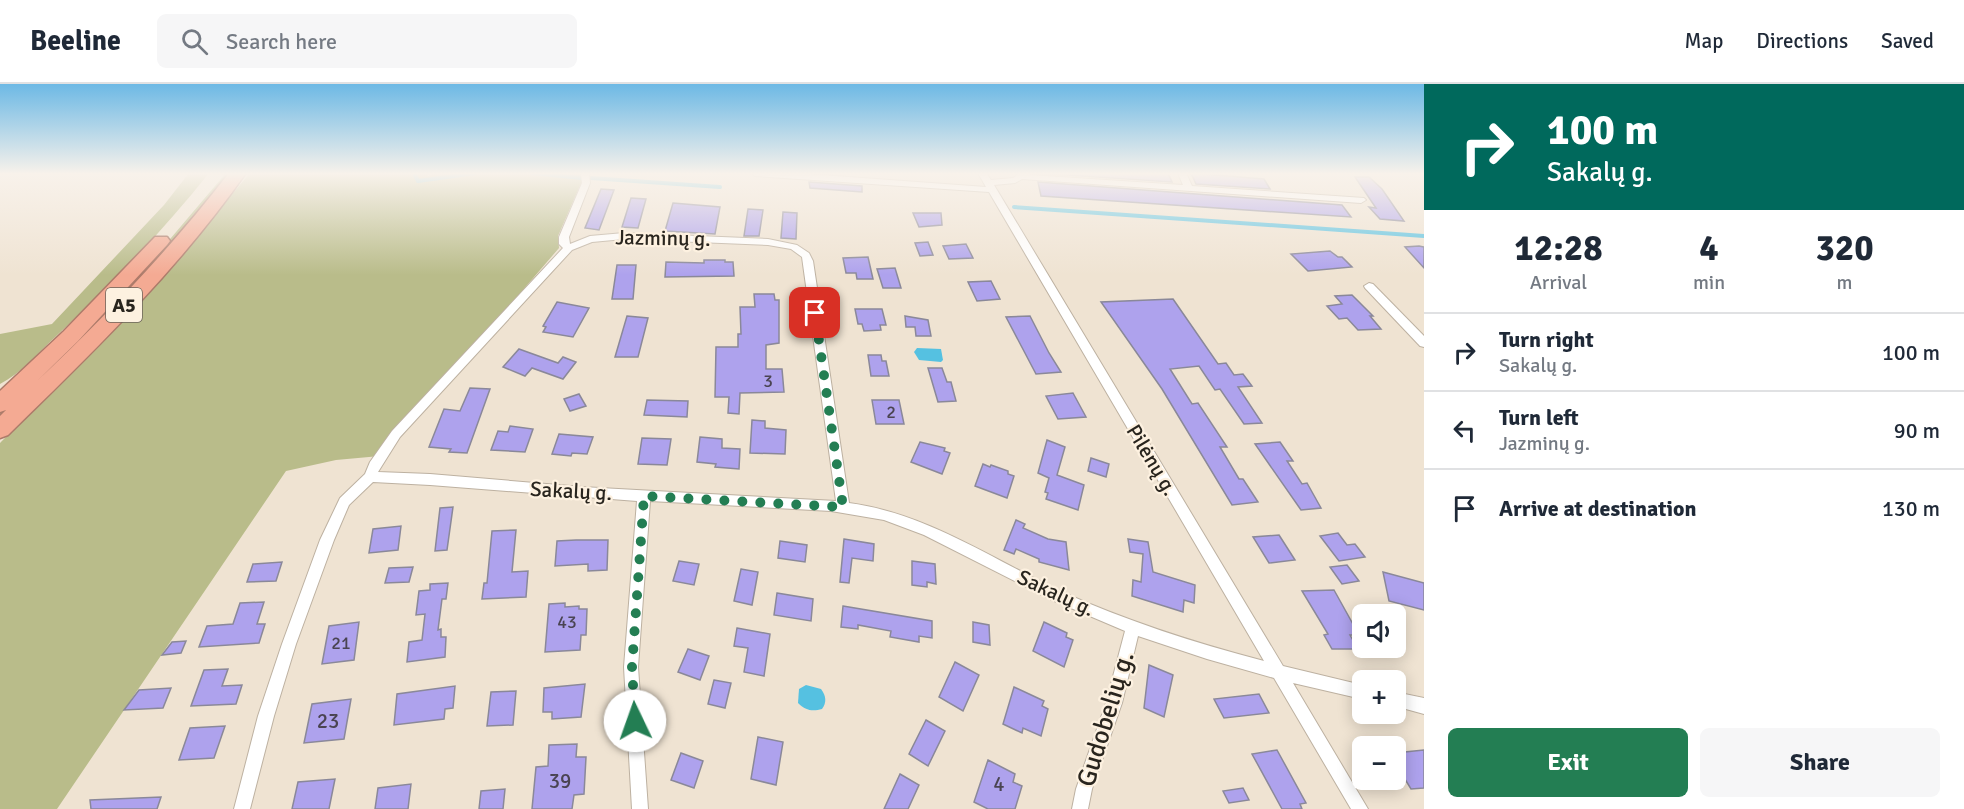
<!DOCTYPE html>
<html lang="en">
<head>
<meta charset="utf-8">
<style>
  :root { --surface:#fff; --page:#f6f6f7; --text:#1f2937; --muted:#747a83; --line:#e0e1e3; --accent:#237e53 }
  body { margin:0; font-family:Signika,sans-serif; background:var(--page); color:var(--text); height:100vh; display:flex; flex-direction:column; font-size:22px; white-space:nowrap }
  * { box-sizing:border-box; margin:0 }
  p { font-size:20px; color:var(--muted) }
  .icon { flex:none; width:33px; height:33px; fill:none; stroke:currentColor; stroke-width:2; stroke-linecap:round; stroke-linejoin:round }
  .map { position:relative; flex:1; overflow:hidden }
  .details { display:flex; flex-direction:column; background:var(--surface); width:540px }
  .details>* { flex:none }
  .guide { background:#00695c; color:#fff; overflow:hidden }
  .fabs { position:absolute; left:1352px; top:520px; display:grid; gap:12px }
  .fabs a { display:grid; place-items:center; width:54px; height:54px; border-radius:9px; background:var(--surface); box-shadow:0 3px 15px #0003; font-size:30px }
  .pin { position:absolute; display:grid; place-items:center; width:51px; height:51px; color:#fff; margin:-26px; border-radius:12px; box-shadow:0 3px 9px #0006 }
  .me { position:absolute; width:66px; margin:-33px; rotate:357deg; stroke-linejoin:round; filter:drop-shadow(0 0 4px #0008) }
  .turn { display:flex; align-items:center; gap:21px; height:126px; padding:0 24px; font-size:27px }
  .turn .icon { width:78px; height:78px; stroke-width:2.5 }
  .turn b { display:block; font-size:42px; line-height:51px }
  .eta { display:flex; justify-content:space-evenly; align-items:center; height:102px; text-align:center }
  .eta b { font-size:36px; font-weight:700; line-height:42px }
  .primary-button { display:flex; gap:12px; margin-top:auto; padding:12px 24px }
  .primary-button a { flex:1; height:69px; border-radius:9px; background:var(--accent); color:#fff; font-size:24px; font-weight:700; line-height:69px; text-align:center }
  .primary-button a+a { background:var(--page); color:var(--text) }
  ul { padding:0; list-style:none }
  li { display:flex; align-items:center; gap:18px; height:78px; padding:0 24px; border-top:2px solid var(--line) }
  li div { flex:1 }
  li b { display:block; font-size:22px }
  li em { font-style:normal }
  header { display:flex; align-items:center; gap:36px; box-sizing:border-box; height:84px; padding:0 30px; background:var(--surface); border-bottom:2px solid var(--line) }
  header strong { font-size:28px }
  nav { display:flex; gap:33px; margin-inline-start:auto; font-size:21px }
  .search { width:420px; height:54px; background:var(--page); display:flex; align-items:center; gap:15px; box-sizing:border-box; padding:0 21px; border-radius:9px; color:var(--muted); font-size:22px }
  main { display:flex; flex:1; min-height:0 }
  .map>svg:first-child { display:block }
  .green { fill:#b9bc8a }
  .water { fill:#55c1e1 }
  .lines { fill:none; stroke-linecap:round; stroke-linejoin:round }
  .stream { stroke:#55c1e1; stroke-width:4 }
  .building { fill:#aea2ed; stroke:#8a8899; stroke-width:1.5 }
  .street-casing { stroke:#bdb1a1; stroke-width:2 }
  .highway-casing { stroke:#ad7b6a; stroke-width:3 }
  .street { fill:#fff; fill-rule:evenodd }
  .highway { fill:#f4aa93; fill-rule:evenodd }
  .route { stroke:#237e53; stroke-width:10; stroke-dasharray:0 18 }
  .labels { text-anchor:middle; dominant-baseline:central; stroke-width:4.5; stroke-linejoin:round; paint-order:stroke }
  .number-label { font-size:18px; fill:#4a4452 }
  .shield { fill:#fdf1e0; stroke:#696258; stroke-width:1.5 }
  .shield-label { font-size:20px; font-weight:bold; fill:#29251e }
  .street-label { font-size:21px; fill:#29251e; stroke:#fdf1e0 }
  .near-number-label { font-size:21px; fill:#4a4452 }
  .near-street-label { font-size:26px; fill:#29251e; stroke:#fdf1e0 }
</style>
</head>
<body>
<header>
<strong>Beeline</strong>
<div class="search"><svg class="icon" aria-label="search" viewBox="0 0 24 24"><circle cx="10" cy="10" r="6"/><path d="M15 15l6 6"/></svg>Search here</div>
<nav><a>Map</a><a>Directions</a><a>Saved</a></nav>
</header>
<main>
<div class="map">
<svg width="1424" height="725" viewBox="0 0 1424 725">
  <rect width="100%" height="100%" fill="#efe3d2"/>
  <g class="green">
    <path d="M189 89H209C162 148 108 204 52 256 36 271 20 290 0 300V250L52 240 164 121Z"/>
    <path d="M226 89H230C160 178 81 256 0 333V328L154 174Z"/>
    <polygon points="250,89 426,89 428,92 440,89 582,90 582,97 558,152 559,164 380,372 336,376 286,387 57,725 0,725 0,359 158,198"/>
  </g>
  <g class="water">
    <polygon points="917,264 941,265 943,276 941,278 919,276 914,268"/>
    <path d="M806 601 821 605C826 612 827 618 822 625 812 628 805 626 798 619L799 605Z"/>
  </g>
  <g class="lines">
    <g class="stream">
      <polyline points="414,89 418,97 475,89"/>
      <polyline points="532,89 582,94"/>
      <polyline points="591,94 720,103"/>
      <polyline points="1014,123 1424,152"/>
    </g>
  </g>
  <g class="building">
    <polygon points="1037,89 1168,89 1172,98"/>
    <polygon points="1191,89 1264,95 1270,105 1196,100"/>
    <polygon points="1355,93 1369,93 1382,105 1404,137 1380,135 1369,123 1376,124"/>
    <polygon points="809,98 862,102 862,108 810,104"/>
    <polygon points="1038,98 1342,121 1351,133 1041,112"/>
    <polygon points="601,105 614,106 599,146 585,144"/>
    <polygon points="631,114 646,115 638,144 622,143"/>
    <polygon points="673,119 720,123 715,150 665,147"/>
    <polygon points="748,125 763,126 759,152 744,152"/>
    <polygon points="783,128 797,129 796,155 781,154"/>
    <polygon points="913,129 941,129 942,141 919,143"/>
    <polygon points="928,158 933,171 920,172 915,159"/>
    <polygon points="966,160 973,174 949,175 943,162"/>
    <polygon points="1419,162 1424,163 1424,184 1405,163"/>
    <polygon points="1330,167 1338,173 1342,173 1352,183 1308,187 1291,170"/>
    <polygon points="868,173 873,195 857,195 856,189 846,189 843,174"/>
    <polygon points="704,176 725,176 725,178 733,178 734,192 665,193 666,178 704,179"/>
    <polygon points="617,181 636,181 633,215 612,215"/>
    <polygon points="895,184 901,204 883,204 877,185"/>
    <polygon points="991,197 1000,215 977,217 968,198"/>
    <polygon points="754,210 774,210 775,216 779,216 779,259 766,261 766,285 782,285 784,308 740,309 739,330 728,329 729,313 715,313 716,263 738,263 738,250 741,250 740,223 755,223"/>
    <polygon points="1352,211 1373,232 1370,232 1381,245 1358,246 1347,234 1339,235 1327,222 1342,220 1335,212"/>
    <polygon points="1173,215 1218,280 1226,279 1234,291 1243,290 1252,302 1238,303 1262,339 1244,340 1220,305 1215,306 1199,282 1170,285 1192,320 1198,319 1227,363 1220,363 1239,395 1243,395 1258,418 1232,421 1162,305 1101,218"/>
    <polygon points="557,218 589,224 573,253 543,248 546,243 543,242"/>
    <polygon points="855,225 882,225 886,241 880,241 881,246 864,247 862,240 858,240"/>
    <polygon points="627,232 648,234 638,273 615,273"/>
    <polygon points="905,232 928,236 931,252 916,252 915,243 906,243"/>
    <polygon points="1030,232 1049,269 1061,288 1036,290 1006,233"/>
    <polygon points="519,265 558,279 563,273 576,278 563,295 532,284 525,292 503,283"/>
    <polygon points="868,271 881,271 882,277 886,277 889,292 871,292"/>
    <polygon points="928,284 942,284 947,298 951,298 956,317 938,318"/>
    <polygon points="470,304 490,305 467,369 449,368 451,365 429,363 444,325 460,327"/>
    <polygon points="1073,309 1086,333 1058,335 1046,312"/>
    <polygon points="579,310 586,322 570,327 564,315"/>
    <polygon points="647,316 688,317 687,333 644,331"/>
    <polygon points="872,316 899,316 904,340 876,340"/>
    <polygon points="752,336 765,337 765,344 786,346 785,370 750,369"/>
    <polygon points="510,342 533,345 525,368 491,366 498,347 508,348"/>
    <polygon points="559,350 593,353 587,370 572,369 571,372 552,370"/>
    <polygon points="700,353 722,355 722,364 740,365 739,385 715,383 716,380 697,378"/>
    <polygon points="642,354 671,355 667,381 638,380"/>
    <polygon points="1047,356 1065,363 1057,391 1084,401 1078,426 1046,415 1048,409 1045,408 1049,394 1038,389"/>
    <polygon points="920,358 945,364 944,367 950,369 942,390 911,378"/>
    <polygon points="1280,358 1293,377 1287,377 1302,400 1307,399 1321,424 1301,426 1255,360"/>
    <polygon points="1091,374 1109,380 1106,393 1088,387"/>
    <polygon points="983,380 990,383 991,381 1008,387 1008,390 1014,392 1007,414 975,402"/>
    <polygon points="453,423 447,466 435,467 440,424"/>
    <polygon points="1016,436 1025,440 1023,444 1048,455 1066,458 1069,486 1039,478 1039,475 1016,465 1014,470 1004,466"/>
    <polygon points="401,442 398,466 369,469 373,445"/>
    <polygon points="516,446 512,488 528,487 526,513 482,515 484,499 487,499 492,447"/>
    <polygon points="1338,449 1347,461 1355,460 1365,473 1339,477 1320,452"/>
    <polygon points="1279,451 1295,476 1269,479 1253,453"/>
    <polygon points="844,455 874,460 873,477 852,474 849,499 840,498"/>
    <polygon points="1128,455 1148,458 1153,488 1195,501 1194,519 1184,516 1183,528 1132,512 1133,496 1141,498 1143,470 1130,468"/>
    <polygon points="576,456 608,456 607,486 588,487 588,480 555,482 557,457"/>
    <polygon points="780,457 807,461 805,478 778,474"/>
    <polygon points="679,477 699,480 694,501 673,497"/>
    <polygon points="912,477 935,480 936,500 927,498 927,503 912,501"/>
    <polygon points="282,478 276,497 247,498 253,480"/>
    <polygon points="1347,481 1359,497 1342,500 1330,483"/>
    <polygon points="413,483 409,498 385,499 389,484"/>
    <polygon points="741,485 758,488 752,521 734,517"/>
    <polygon points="1383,488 1424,499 1424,526 1389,517"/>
    <polygon points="448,499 446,515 442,515 438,546 441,545 441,553 446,553 445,573 407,578 409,558 422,556 425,530 416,531 419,507 430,506 430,500"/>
    <polygon points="1334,506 1359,551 1350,551 1358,565 1332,565 1324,551 1328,550 1302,507"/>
    <polygon points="777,509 813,515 811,537 774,531"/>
    <polygon points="264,518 257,540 265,540 259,559 199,563 207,542 233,540 240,519"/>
    <polygon points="565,519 565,523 579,522 579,525 587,525 586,551 581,551 580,566 545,568 549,520"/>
    <polygon points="843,522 932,537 932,554 919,552 919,558 890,553 891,547 858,541 858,545 841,543"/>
    <polygon points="359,538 354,576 322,580 329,542"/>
    <polygon points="973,538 989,541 990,561 973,558"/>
    <polygon points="1044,538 1067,549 1066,553 1073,556 1064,583 1033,567"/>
    <polygon points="737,544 770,550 764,592 744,588 748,564 734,562"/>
    <polygon points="186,557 181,569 162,571 172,558"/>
    <polygon points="688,565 709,572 700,596 678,588"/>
    <polygon points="955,578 979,591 963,627 939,613"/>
    <polygon points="1149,581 1173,591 1164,633 1144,624"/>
    <polygon points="228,585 222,602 242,601 236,620 191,622 204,586"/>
    <polygon points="714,596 731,599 725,624 708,620"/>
    <polygon points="585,600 581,633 552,635 552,628 543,628 544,604"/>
    <polygon points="455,602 453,624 445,625 444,635 394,641 397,610"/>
    <polygon points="1014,603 1044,617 1042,622 1048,625 1041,652 1023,644 1022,649 1003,640"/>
    <polygon points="171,604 163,624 124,626 139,606"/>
    <polygon points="516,607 513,641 487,642 491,608"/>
    <polygon points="1259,610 1269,629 1224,634 1214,615"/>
    <polygon points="351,615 344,655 304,659 312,620"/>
    <polygon points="926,636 945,647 928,682 909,670"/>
    <polygon points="225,642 214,674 179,676 190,644"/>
    <polygon points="758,653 783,658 776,701 751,695"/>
    <polygon points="577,660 576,673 586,673 584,710 574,711 572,725 532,725 536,683 548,682 549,661"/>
    <polygon points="1277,666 1306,719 1300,720 1302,725 1282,725 1252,670"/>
    <polygon points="1424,666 1424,704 1411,705 1395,679 1395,669"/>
    <polygon points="681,669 703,677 694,704 671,696"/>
    <polygon points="988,676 1015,690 1013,698 1022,702 1015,725 988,725 974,718"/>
    <polygon points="900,690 919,701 908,725 884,725"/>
    <polygon points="335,695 329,725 292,725 298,698"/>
    <polygon points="411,700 408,725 375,725 378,704"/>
    <polygon points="1243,704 1249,716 1229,719 1223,707"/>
    <polygon points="505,705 503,725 479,725 481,707"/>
    <polygon points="161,713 157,725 91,725 90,716"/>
  </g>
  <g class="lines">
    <g class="street-casing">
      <g id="street">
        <path d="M581 89H589L590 99 569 153 570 160 590 152 624 149 768 155 797 161 809 169 813 177 849 419C926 429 992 475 1062 508 1127 537 1195 559 1264 577L989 108 755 92 751 89H794L986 103 978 89H986L991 96 1013 94 1020 89H1031L1030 91 1183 101 1178 89H1186L1192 102 1364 114 1366 116 1361 119 1022 95 1015 99 994 101 1283 582 1362 601V615L1293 599 1368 725H1351L1274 594 1207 575 1138 552 1122 619 1092 705 1088 725H1072L1076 705 1106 619 1125 547 1052 516 924 451 884 436 831 427 650 417 638 583 648 725H632L624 583 637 417 430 401 373 398 349 421 334 456 296 560 274 632 250 725H234L258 632 282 560 320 456 340 414 365 390 370 378 392 347 563 164 559 160V153L582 99ZM624 155 768 161 791 165 802 173 836 417 582 403 430 390 378 388 400 353 572 166 592 158Z"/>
        <polygon points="1369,199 1373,200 1424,252 1424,263 1420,262 1365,204 1364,202"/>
        <polygon points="1395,608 1424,614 1424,630 1395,622"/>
      </g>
    </g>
    <g class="highway-casing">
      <path id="highway" d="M229 89H246C178 186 92 269 8 351L0 354V332L6 326 0 328V307L64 247 155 153H167L170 157 167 161 78 257 37 297C106 232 171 164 229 89Z"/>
    </g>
    <use href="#street" class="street"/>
    <use href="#highway" class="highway"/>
  </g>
  <linearGradient id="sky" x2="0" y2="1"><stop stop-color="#6db9e5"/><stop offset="0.47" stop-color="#f8f2eb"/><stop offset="1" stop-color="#f8f2eb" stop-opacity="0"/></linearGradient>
  <rect width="1424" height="191" fill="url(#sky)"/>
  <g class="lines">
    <polyline class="route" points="635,637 632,583 644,412 843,423 815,229"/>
  </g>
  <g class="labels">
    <g class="number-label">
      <text x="768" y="297">3</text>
      <text x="891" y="328">2</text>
      <text x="567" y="538">43</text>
      <text x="341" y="559">21</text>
    </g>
    <rect class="shield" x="106" y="204" width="36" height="34" rx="4.5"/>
    <g class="shield-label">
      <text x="124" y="221">A5</text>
    </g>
    <g class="street-label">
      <text transform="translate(663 154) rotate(1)">Jazminų g.</text>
      <text transform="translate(1152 376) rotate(59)">Pilėnų g.</text>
      <text transform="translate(571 407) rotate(3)">Sakalų g.</text>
      <text transform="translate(1056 509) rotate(25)">Sakalų g.</text>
    </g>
    <g class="near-number-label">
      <text x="328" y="637">23</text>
      <text x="560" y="697">39</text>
      <text x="999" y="700">4</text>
    </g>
    <g class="near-street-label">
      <text transform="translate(1106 635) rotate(-73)">Gudobelių g.</text>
    </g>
  </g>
</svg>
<div class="fabs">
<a><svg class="icon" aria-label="sound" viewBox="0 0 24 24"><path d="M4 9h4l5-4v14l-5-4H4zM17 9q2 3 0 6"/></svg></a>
<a>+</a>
<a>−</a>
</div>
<div class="pin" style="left:815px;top:229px;background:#d93025"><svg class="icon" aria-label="arrive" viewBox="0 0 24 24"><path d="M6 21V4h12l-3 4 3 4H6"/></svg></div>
<svg class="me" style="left:635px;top:637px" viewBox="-20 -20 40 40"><circle r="19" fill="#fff"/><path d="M0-13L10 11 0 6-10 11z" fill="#237e53"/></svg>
</div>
<section class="details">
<div class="guide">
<div class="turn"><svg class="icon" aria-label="right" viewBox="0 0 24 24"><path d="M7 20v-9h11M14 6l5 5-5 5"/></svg><div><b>100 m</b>Sakalų g.</div></div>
</div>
<div class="eta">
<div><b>12:28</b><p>Arrival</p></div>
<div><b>4</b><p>min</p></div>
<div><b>320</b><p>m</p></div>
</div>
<ul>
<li><svg class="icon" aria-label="right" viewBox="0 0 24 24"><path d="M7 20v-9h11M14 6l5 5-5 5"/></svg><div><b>Turn right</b><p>Sakalų g.</p></div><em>100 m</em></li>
<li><svg class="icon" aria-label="left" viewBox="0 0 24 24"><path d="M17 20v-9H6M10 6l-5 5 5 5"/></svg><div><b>Turn left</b><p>Jazminų g.</p></div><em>90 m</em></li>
<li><svg class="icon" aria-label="arrive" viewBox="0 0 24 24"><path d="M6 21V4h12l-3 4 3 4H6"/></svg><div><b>Arrive at destination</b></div><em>130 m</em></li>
</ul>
<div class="primary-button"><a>Exit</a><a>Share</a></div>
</section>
</main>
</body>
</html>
